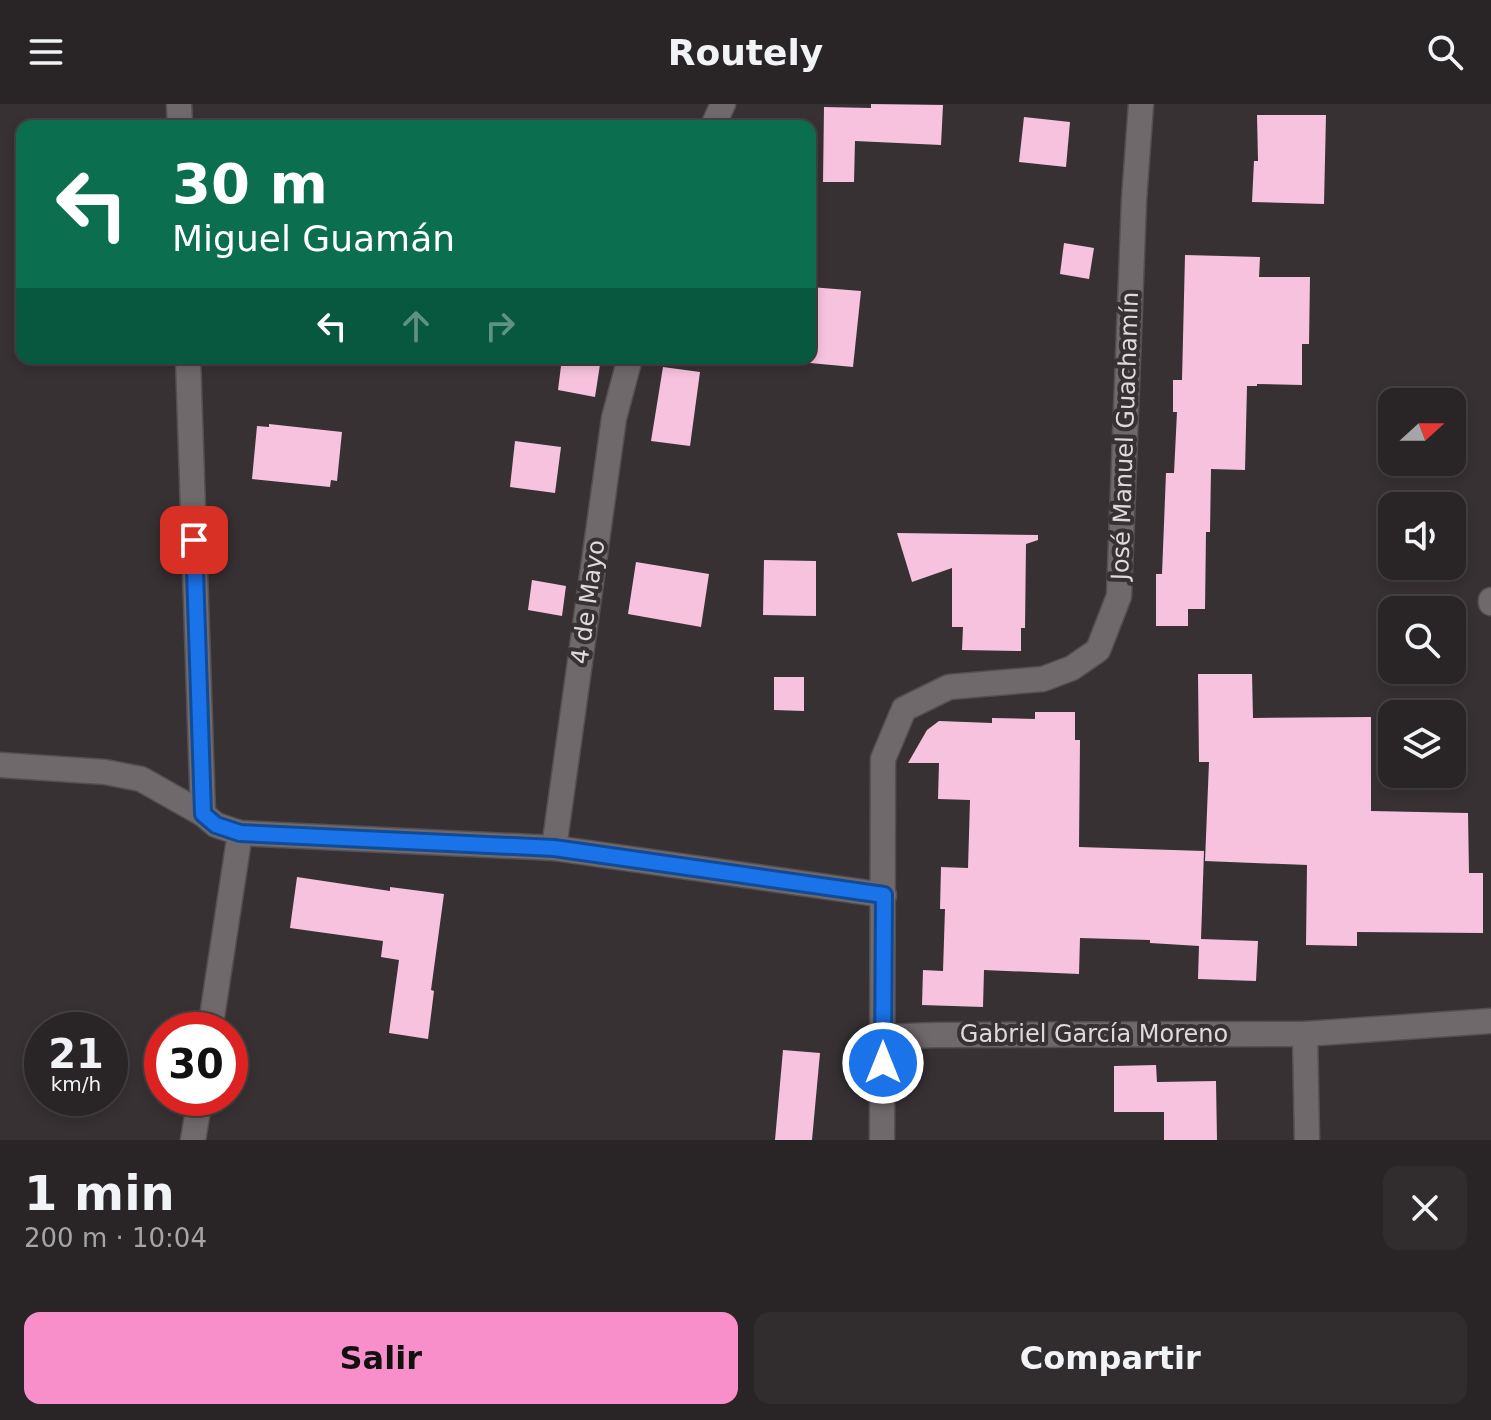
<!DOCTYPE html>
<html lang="es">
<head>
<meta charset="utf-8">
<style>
  :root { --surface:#292527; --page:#312d2f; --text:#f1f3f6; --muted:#a5a5a7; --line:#454244; --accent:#f98fca }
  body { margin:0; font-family:"DejaVu Sans",sans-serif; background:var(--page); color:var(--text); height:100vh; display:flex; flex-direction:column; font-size:30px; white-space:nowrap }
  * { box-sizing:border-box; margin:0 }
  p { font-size:26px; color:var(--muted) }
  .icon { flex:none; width:44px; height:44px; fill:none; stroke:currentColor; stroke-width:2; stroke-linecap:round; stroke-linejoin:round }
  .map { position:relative; height:1036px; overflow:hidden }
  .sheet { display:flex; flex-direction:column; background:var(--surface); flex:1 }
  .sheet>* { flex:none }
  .hud { position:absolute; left:16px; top:16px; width:800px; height:244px; border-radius:16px; box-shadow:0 4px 12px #0003,0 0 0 2px var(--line); background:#0b6e4f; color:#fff; overflow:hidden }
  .needle { width:52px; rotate:69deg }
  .fabs { position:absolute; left:1378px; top:284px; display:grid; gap:16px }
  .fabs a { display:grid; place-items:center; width:88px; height:88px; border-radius:16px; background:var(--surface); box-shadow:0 4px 12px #0003,0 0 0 2px var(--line); font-size:40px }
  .speed { position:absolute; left:24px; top:908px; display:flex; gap:16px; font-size:40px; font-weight:700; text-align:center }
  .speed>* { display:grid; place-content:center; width:104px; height:104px; border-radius:50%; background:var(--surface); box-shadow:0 4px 12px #0003,0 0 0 2px var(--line); line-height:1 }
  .speed small { font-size:20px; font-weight:400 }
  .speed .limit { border:12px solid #d22; background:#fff; color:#111 }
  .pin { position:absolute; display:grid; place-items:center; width:68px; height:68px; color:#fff; margin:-34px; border-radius:16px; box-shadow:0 4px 12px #0006 }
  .me { position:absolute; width:88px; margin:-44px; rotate:0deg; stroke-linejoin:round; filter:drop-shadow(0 0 6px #0008) }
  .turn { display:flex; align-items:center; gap:28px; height:168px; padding:0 24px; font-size:36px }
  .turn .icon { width:104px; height:104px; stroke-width:2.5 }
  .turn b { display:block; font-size:56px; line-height:68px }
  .lanes { display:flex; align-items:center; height:76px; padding:0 24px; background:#0003; justify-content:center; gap:40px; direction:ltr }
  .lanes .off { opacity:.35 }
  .round { display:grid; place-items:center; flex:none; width:84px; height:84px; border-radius:16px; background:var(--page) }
  .overview { display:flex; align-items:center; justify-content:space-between; height:136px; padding:0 24px }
  h1 { font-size:48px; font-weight:600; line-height:60px }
  .cta { display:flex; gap:16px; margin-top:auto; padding:16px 24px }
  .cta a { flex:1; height:92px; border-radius:16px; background:var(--accent); color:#111; font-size:32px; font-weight:600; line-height:92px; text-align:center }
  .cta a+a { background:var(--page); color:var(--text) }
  header { display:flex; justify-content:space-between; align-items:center; height:104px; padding:0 24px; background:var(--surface); font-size:36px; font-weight:600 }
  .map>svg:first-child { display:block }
  .building { fill:#f7c2dd }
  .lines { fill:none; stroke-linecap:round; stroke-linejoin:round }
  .street-casing { stroke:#544f51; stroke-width:27 }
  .secondary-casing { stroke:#544f51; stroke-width:27 }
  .street { stroke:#70696c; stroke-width:24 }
  .secondary { stroke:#70696c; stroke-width:24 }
  .route-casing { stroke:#114b97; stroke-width:20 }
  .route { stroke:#1a73e8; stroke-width:14 }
  .labels { text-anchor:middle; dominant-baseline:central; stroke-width:8; stroke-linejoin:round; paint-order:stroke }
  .street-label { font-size:24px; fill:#dedadc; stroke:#373134 }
</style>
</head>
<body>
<header><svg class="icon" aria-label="menu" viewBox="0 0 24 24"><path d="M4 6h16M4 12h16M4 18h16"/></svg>Routely<svg class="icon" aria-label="search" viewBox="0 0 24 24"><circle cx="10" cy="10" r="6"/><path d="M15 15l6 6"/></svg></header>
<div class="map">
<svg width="1491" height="1036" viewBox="0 0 1491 1036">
  <rect width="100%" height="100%" fill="#373134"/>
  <g class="building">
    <polygon points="871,0 943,1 941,41 855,37 854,78 823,78 824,3 871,4"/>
    <polygon points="1257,11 1326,11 1324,100 1252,98 1254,57 1258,57"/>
    <polygon points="1024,13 1070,18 1066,63 1019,58"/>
    <polygon points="1064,139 1094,144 1089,175 1060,170"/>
    <polygon points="1185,151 1260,153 1259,173 1310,173 1309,240 1302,240 1302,281 1257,280 1257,282 1247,282 1245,366 1211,365 1210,428 1206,428 1205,505 1188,505 1188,522 1156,522 1156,470 1162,470 1166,369 1174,369 1177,308 1173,308 1173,276 1182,276"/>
    <polygon points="810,183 861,187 853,263 810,259"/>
    <polygon points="562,254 601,254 595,293 558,286"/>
    <polygon points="663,263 700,268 690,342 651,337"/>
    <polygon points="269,320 342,328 337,377 331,376 330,383 252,375 257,322 269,323"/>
    <polygon points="515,337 561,343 555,389 510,383"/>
    <polygon points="897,429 1038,431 1038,436 1026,440 1025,524 1021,524 1021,547 962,546 963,523 952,523 952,464 912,478"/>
    <polygon points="764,456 816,457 816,512 763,511"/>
    <polygon points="636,458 709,470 701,523 628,510"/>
    <polygon points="532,476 566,482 562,512 528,506"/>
    <polygon points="1198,570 1252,570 1253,614 1371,613 1371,707 1468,709 1469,769 1483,769 1483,829 1357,828 1357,842 1306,841 1307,761 1205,757 1209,658 1199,658"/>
    <polygon points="774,573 804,573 804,607 774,606"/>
    <polygon points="1035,608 1075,608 1075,636 1080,636 1079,743 1204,747 1201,835 1258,837 1256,877 1198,875 1199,842 1150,839 1150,836 1080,834 1079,870 984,866 983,903 922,901 923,866 943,867 945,805 940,805 941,763 968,764 970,696 938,695 939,659 908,659 927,626 939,617 992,619 992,614 1035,615"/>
    <polygon points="297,773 390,787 390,783 444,790 431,886 434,887 428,935 389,929 399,856 381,853 383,837 290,824"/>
    <polygon points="783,946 820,949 812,1036 775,1036"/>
    <polygon points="1156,961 1157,978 1216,977 1217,1036 1164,1036 1164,1008 1114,1008 1114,962"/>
  </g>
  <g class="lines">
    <g class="street-casing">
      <g id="street">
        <polyline points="179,0 180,22"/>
        <polyline points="713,22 723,0"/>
        <polyline points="188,254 203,710"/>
        <polyline points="1491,496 1491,499"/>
        <polyline points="0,661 105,668 141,675 203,710 216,721 240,729 554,744 884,791"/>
        <polyline points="554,744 614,314 630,254"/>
        <polyline points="210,926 240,729"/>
        <polyline points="884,933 935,931 1305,930"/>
        <polyline points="193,1036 200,994"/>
        <polyline points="882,1036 883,655 904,605 949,583 1043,575 1072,564 1098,546 1119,492 1134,96 1141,0"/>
      </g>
    </g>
    <g class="secondary-casing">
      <polyline id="secondary" points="1307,1036 1305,930 1491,917"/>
    </g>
    <use href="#street" class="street"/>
    <use href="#secondary" class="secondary"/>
  </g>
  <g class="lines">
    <g class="route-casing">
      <polyline id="route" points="194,436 203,710 216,721 240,729 554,744 884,791 883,959"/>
    </g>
    <use href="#route" class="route"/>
  </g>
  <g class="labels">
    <g class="street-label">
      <text transform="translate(1125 332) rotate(-88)">José Manuel Guachamín</text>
      <text transform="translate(588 498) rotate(-82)">4 de Mayo</text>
      <text x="1094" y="930">Gabriel García Moreno</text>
    </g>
  </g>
</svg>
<div class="fabs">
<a><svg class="needle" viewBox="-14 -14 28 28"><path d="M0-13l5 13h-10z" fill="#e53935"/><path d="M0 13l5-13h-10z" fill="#a5a5a7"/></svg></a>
<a><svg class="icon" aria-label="sound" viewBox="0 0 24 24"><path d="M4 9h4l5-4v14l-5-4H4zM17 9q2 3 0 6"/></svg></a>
<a><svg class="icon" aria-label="search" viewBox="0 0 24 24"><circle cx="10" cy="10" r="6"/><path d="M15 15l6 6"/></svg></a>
<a><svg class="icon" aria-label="layers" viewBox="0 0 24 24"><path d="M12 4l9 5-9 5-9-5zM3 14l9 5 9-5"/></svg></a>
</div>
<div class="speed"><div>21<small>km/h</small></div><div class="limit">30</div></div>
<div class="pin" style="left:194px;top:436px;background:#d93025"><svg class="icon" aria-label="arrive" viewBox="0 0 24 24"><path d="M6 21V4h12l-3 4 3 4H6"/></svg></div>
<svg class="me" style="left:883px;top:959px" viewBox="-20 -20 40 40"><circle r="17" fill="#1a73e8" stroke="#fff" stroke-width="3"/><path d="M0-11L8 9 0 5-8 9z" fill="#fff"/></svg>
<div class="hud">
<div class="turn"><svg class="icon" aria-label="left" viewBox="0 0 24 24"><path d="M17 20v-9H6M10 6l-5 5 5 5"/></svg><div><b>30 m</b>Miguel Guamán</div></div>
<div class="lanes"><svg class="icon" aria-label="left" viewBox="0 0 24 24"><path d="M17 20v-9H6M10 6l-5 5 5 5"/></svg><svg class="icon off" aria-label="ahead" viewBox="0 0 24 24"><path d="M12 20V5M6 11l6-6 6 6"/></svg><svg class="icon off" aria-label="right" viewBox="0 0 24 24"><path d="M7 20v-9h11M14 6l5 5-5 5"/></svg></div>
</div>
</div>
<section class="sheet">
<div class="overview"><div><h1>1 min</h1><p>200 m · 10:04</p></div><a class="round"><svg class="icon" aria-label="close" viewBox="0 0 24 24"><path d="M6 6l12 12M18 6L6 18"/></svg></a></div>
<div class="cta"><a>Salir</a><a>Compartir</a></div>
</section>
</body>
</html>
